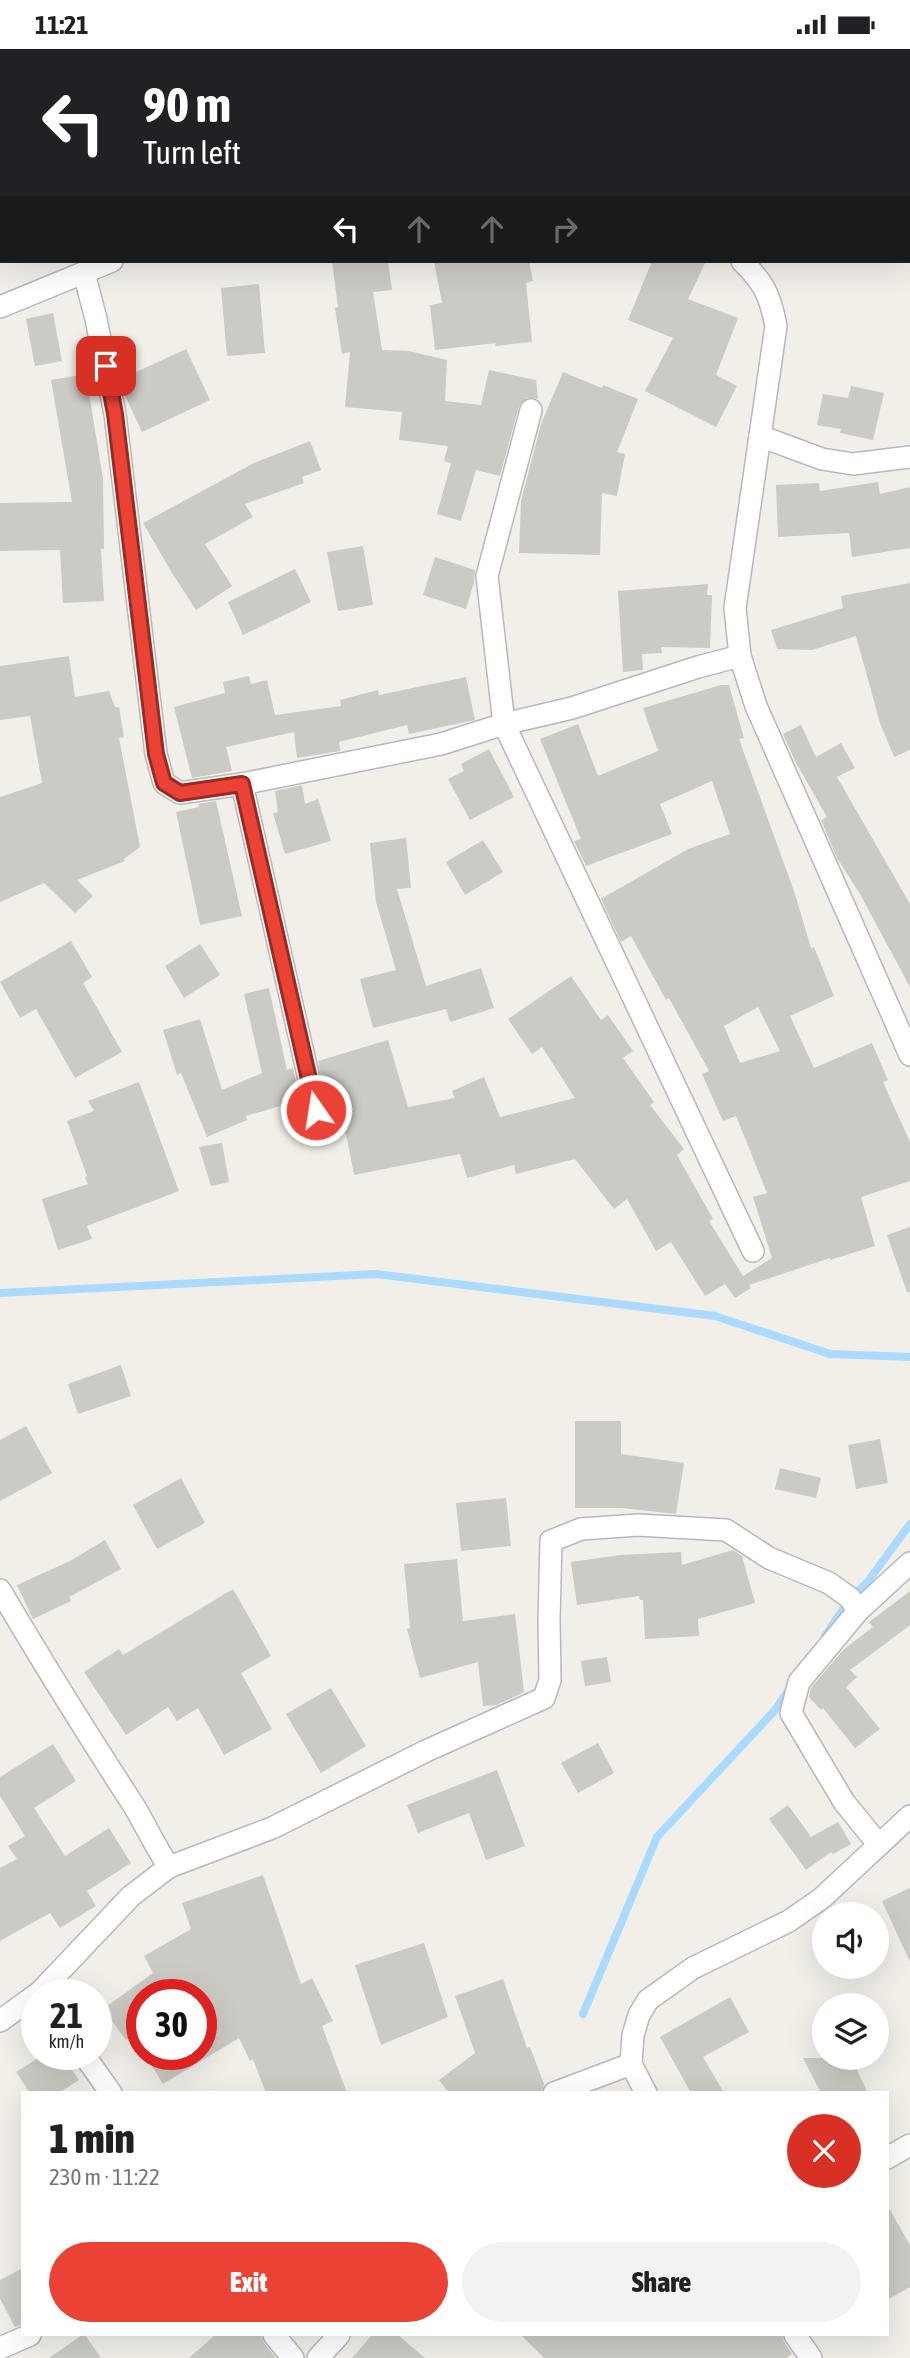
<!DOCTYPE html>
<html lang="en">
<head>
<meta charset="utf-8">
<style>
  :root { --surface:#fff; --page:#f2f2f2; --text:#202124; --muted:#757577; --accent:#ea4335 }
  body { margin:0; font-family:"Asap Condensed",sans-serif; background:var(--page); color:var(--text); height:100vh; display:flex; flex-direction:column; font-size:26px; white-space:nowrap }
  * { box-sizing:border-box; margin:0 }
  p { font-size:23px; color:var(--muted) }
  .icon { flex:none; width:38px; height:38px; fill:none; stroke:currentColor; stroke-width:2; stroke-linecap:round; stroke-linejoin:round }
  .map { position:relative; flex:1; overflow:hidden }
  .panel { position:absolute; left:21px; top:2042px; width:868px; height:245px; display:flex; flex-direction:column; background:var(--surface); border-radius:0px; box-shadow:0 7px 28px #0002 }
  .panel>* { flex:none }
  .hud { position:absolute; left:0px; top:0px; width:910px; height:214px; box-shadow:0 7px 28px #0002; background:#202124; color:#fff; overflow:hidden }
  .fabs { position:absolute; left:812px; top:1853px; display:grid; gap:14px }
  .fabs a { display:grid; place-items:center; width:77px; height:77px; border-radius:50%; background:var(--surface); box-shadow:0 7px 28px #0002; font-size:35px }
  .speed { position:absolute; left:21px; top:1930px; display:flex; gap:14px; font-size:35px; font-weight:700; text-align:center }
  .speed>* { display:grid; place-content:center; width:91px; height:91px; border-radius:50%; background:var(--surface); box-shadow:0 7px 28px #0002; line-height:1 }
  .speed small { font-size:18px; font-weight:400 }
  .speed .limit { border:10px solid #d22; background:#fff; color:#111 }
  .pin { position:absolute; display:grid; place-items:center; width:60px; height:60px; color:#fff; margin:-30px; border-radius:14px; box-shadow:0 4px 10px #0006 }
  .me { position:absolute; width:77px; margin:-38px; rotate:347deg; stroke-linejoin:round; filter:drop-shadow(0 0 5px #0008) }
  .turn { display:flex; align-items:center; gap:24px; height:147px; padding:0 28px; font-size:32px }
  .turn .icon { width:91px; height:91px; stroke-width:2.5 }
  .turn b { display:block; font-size:49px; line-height:60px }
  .lanes { display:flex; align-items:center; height:66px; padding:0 28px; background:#0003; justify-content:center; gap:35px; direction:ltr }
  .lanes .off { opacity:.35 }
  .round { display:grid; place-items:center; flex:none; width:74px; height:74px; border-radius:37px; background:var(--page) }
  .headline { display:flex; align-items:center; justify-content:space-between; height:119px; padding:0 28px }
  h1 { font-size:42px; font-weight:800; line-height:52px }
  .primary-button { display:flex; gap:14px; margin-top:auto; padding:14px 28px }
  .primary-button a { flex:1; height:80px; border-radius:42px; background:var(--accent); color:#fff; font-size:28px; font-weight:800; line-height:80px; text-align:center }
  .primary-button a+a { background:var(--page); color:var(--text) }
  .status { display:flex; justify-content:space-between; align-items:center; height:49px; padding:0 35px; background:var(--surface); direction:ltr }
  .status svg { height:19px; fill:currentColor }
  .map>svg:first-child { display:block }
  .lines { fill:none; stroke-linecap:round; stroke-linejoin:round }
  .stream { stroke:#aadaff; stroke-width:8 }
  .building { fill:#cccac5; fill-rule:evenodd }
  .minor-casing { stroke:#b5b8bc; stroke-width:24 }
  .minor { stroke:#fff; stroke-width:21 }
  .route-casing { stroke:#982c22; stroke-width:18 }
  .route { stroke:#ea4335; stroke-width:12 }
</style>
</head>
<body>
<div class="status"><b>11:21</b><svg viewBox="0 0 49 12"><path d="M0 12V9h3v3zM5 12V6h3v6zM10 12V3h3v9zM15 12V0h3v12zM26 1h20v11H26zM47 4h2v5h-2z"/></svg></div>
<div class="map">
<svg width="910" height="2309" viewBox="0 0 910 2309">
  <rect width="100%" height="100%" fill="#f1efe8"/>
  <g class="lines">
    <g class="stream">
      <polyline points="0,1244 376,1225 715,1267 830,1305 910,1308"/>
      <polyline points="825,1587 850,1550 866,1535 910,1475"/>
      <polyline points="583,1965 657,1788 776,1660 788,1642"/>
    </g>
  </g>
  <g class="building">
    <polygon points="332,212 388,212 392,241 373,243 382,301 409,302 447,311 445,352 481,356 489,321 536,331 538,350 527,349 519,357 500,427 476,421 461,472 437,465 451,414 444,412 448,397 399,391 402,363 345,358 350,303 342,305 335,259 338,258"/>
    <polygon points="434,212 529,212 533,232 526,234 532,293 495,297 496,294 435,301 430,256 442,254"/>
    <polygon points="652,212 706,212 688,250 738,269 716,326 737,337 716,378 645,342 673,289 628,271"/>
    <polygon points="259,235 265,304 227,307 221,239"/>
    <polygon points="53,264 62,312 35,317 26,270"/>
    <polygon points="186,300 210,351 142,383 124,344 121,330"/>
    <polygon points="563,323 602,339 603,336 638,350 617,403 625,405 617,447 602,444 600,506 519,504 521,452 541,375"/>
    <polygon points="93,324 97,343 89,344 103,430 104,500 101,500 104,552 63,554 60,501 0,502 0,454 72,453 51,331"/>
    <polygon points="851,337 884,344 873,391 840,384 841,380 817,376 823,345 848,349"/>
    <polygon points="310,392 321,421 302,428 304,434 245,455 253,468 205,495 232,537 196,561 172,524 143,474 254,414"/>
    <polygon points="878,433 880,445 910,438 910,499 852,508 849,484 778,488 776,436 819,434 820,442"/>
    <polygon points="363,497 373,556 338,562 327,503"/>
    <polygon points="435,508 475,521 474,533 466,560 423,546"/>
    <polygon points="295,520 311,553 243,586 228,553"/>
    <polygon points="910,534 910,701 894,708 880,674 856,587 812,601 777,600 771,581 843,559 841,547"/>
    <polygon points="708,535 707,546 712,546 710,599 661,598 662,604 642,605 643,621 623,623 618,542"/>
    <polygon points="69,607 75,648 109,642 115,658 119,658 124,688 119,689 140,798 124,810 125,812 77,831 93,847 75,864 44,834 0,853 0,748 42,734 30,667 0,671 0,617"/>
    <polygon points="249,627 251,635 267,631 275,666 341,657 340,651 378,641 379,646 466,628 475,671 409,685 407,676 339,693 340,702 297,709 294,683 226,698 232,722 192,729 174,658 225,644 223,633"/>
    <path d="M721 636H729L744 689 739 690 795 845 811 899 814 898 834 947 790 967 814 1019 872 994 888 1031 883 1033 910 1093V1132L861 1148 875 1197 830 1211V1209L749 1236 751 1239 735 1249 725 1235 705 1247 671 1193 656 1202 627 1150 614 1160 575 1110 516 1125 514 1116 467 1129 460 1105 354 1126 342 1064 329 1068 318 1012 388 991 408 1058 455 1049 452 1042 484 1028 500 1068 575 1049 542 998 532 1005 508 970 571 927 601 971 608 966 633 1002 623 1009 654 1053 650 1056 684 1100 677 1106 713 1170 709 1172 743 1227 772 1209 753 1148 767 1144 736 1067 723 1072 702 1025 709 1022 669 949 666 951 631 887 621 893 601 850 688 800 730 785 712 732 660 755 672 785 586 817 574 792 581 790 540 690 578 675 598 727 658 702 643 659ZM758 958 780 1002 740 1014 724 977Z"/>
    <polygon points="801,676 816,708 841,694 855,719 837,728 910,855 910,938 860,845 837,809 821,771 827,768 795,712 783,685"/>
    <polygon points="489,700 514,748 470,771 448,730 464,722 461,715"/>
    <polygon points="302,736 305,755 318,750 331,792 285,805 273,764 278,763 275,742"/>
    <polygon points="216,752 242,867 200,876 176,763 199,758 198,755"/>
    <polygon points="406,789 411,839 397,840 426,937 481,919 494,959 450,973 446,960 373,979 360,930 396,921 376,853 370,794"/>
    <polygon points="483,791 503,823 465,846 446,813"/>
    <polygon points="71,892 92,928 83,934 122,1003 75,1029 36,960 20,969 0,933"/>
    <polygon points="200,895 220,926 184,949 165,917"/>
    <polygon points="269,939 287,1021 293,1019 300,1051 246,1067 247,1071 207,1088 181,1024 177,1026 163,981 200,970 222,1041 262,1024 244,945"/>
    <polygon points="139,1033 179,1142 87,1177 92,1190 58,1201 42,1150 88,1135 85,1128 87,1127 67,1072 94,1062 88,1052"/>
    <polygon points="222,1094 229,1133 211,1137 199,1098"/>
    <polygon points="910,1178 910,1243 907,1243 887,1186"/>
    <polygon points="121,1316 131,1347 78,1365 68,1335"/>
    <polygon points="575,1372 621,1372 621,1405 684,1414 676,1465 622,1459 575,1459"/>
    <polygon points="26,1377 52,1424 0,1452 0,1391"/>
    <polygon points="880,1390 888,1434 856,1440 848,1396"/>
    <polygon points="780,1419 821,1429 816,1449 775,1440"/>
    <polygon points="181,1429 205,1474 157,1500 133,1456"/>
    <polygon points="506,1449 511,1497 461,1502 456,1454"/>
    <polygon points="105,1491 121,1520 69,1548 71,1552 33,1570 17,1536 70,1512"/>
    <polygon points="733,1501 742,1507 755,1554 698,1570 699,1587 645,1590 643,1551 640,1551 639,1547 577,1556 571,1513 620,1506 681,1503 682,1516"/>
    <polygon points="457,1510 463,1572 515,1565 524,1643 497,1656 483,1657 478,1613 420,1629 407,1580 410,1579 404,1515"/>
    <polygon points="233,1540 271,1607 241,1624 272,1680 224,1706 198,1659 177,1672 168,1658 126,1686 84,1623 119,1600 123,1606"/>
    <polygon points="910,1542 910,1576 850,1621 857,1628 846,1638 880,1680 855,1699 823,1659 821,1661 809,1648 811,1639 843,1601 873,1578 869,1573"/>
    <polygon points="607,1608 611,1633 585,1637 581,1612"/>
    <polygon points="331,1639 366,1697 321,1724 286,1665"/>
    <polygon points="598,1694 614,1724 578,1744 561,1714"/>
    <polygon points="53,1695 76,1732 34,1759 65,1807 109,1779 131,1814 87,1842 96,1857 60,1879 50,1864 0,1892 0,1819 17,1810 8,1797 25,1787 0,1747 0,1728"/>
    <polygon points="497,1721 525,1797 486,1811 469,1764 418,1784 407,1756"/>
    <polygon points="788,1756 811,1788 838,1773 851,1795 833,1805 831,1803 806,1821 769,1770"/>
    <polygon points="263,1826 301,1935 312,1929 333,1972 322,1977 347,2044 266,2044 253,2010 250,2012 239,1989 163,2035 145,2006 201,2006 201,1946 142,1946 142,1980 126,1991 103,1960 153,1924 144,1907 191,1880 182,1854"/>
    <polygon points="910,1839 910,1913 882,1852"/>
    <polygon points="424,1894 448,1968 381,1996 355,1916"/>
    <polygon points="503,1930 527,1999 530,1998 544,2035 541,2044 449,2044 439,2031 475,2004 455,1947"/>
    <polygon points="730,1948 749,1983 703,2008 724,2044 691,2044 660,1988"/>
    <polygon points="43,2006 62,2006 79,2031 59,2044 30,2044 16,2023"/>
    <polygon points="803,2009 851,2009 868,2044 821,2044"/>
    <polygon points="887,2156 910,2196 910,2238 887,2251"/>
    <polygon points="23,2219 23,2275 15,2278 0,2250 0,2231"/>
    <polygon points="82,2286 85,2286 101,2309 49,2309"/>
    <polygon points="215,2286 261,2286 264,2294 276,2309 189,2309"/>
    <polygon points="372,2286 398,2286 425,2309 352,2309"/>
    <polygon points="521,2286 782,2286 784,2293 792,2305 786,2309 544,2309"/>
  </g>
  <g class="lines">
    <g class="minor-casing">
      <g id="minor">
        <polyline points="100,0 101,2"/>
        <polyline points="574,0 575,2"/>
        <polyline points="258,2 262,0"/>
        <polyline points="538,2 541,0"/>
        <polyline points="0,119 2,118"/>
        <path d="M742 212C764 234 770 246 776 277L735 559 740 607 756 657 910 1006"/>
        <polyline points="84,224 96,270 115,365 156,705 164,734 180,744 242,735 441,695 504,675 572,659 698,618 740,607"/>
        <polyline points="0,258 112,212"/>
        <polyline points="531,361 487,527 504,675 753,1202"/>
        <polyline points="760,387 822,410 853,415 910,408"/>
        <polyline points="242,735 316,1061"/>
        <path d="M0 1541C43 1614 88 1686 134 1757 146 1777 156 1799 169 1818"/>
        <polyline points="879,1796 844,1753 791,1664 799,1633 858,1562 910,1514"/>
        <polyline points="0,1972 40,1943 131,1847 169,1818 272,1779 426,1702 544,1649 550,1631 549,1571 551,1492 581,1480 638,1476 726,1481 769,1509 829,1534 850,1549 858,1562"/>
        <polyline points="84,2006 111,2044"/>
        <polyline points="554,2044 631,2015"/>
        <polyline points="646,2044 631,2015 633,1986 639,1966 648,1951 693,1919 789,1872 822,1849 910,1767"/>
        <polyline points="887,2109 910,2096"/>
        <polyline points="274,2286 293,2309"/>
        <polyline points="795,2286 811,2309"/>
        <polyline points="0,2299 30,2286"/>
        <polyline points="318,2309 339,2286"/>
      </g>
    </g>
    <use href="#minor" class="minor"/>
  </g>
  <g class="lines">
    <g class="route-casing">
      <polyline id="route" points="106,317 115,365 156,705 164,734 180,744 242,735 316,1061"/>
    </g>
    <use href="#route" class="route"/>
  </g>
</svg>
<div class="fabs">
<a><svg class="icon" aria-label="sound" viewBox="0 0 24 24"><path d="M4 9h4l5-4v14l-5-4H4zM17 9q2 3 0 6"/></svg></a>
<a><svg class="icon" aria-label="layers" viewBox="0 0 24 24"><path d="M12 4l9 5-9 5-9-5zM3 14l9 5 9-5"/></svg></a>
</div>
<div class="speed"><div>21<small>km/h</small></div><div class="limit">30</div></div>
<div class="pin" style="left:106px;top:317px;background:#d93025"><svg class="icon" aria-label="arrive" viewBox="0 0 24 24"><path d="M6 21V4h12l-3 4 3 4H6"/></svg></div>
<svg class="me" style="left:316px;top:1061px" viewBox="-20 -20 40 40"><circle r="17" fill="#ea4335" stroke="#fff" stroke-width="3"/><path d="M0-11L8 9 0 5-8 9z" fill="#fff"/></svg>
<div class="hud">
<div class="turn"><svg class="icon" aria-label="left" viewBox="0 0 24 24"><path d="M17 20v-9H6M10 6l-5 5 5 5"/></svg><div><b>90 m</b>Turn left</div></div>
<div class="lanes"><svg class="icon" aria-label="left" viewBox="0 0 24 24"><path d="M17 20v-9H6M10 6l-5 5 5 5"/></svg><svg class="icon off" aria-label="ahead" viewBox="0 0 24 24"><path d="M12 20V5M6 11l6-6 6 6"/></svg><svg class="icon off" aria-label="ahead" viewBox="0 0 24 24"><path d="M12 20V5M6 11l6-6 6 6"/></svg><svg class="icon off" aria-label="right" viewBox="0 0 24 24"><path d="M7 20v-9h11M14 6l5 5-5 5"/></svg></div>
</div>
<section class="panel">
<div class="headline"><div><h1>1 min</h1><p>230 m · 11:22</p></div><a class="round" style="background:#d93025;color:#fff"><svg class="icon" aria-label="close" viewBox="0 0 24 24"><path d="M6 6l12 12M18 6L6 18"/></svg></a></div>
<div class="primary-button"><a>Exit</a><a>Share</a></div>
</section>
</div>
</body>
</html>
